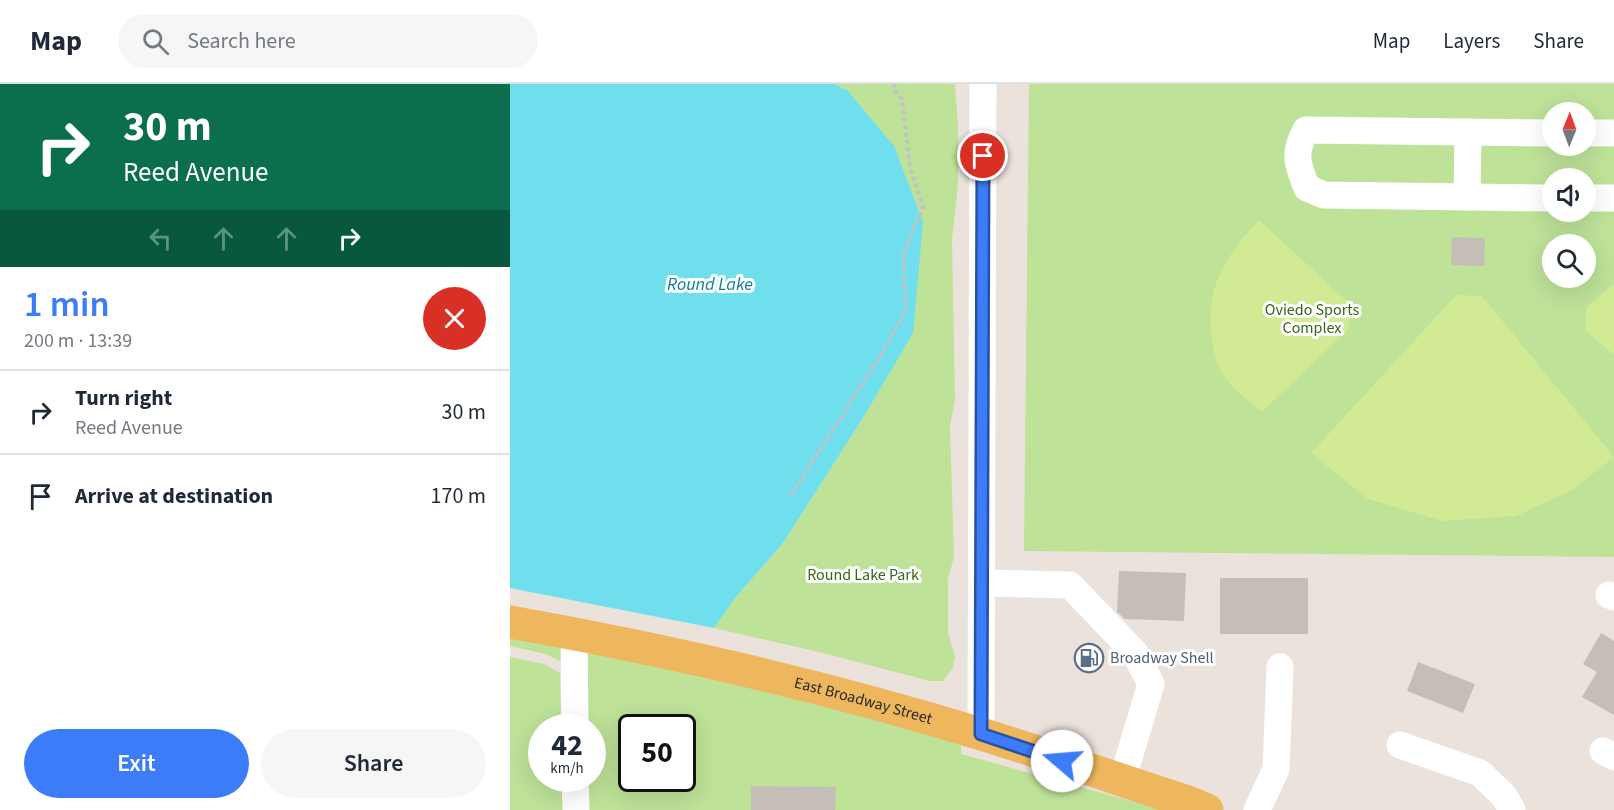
<!DOCTYPE html>
<html lang="en">
<head>
<meta charset="utf-8">
<style>
  :root { --surface:#fff; --page:#f6f6f7; --text:#1f2937; --muted:#747a83; --line:#e0e1e3; --accent:#3c7cf8 }
  body { margin:0; font-family:"Source Sans 3",sans-serif; background:var(--page); color:var(--text); height:100vh; display:flex; flex-direction:column; font-size:22px; white-space:nowrap }
  * { box-sizing:border-box; margin:0 }
  p { font-size:20px; color:var(--muted) }
  .icon { flex:none; width:33px; height:33px; fill:none; stroke:currentColor; stroke-width:2; stroke-linecap:round; stroke-linejoin:round }
  .map { position:relative; flex:1; overflow:hidden }
  .drawer { display:flex; flex-direction:column; background:var(--surface); width:510px }
  .drawer>* { flex:none }
  .hud { background:#0b6e4f; color:#fff; overflow:hidden }
  .needle { width:39px; rotate:1deg }
  .buttons { position:absolute; left:1032px; top:18px; display:grid; gap:12px }
  .buttons a { display:grid; place-items:center; width:54px; height:54px; border-radius:50%; background:var(--surface); box-shadow:0 6px 24px #0002; font-size:30px }
  .speed { position:absolute; left:18px; top:630px; display:flex; gap:12px; font-size:30px; font-weight:700; text-align:center }
  .speed>* { display:grid; place-content:center; width:78px; height:78px; border-radius:50%; background:var(--surface); box-shadow:0 6px 24px #0002; line-height:1 }
  .speed small { font-size:15px; font-weight:400 }
  .speed .limit { border:3px solid #111; border-radius:9px; background:#fff; color:#111 }
  .pin { position:absolute; display:grid; place-items:center; width:51px; height:51px; color:#fff; margin:-26px; border:3px solid #fff; border-radius:50%; box-shadow:0 2px 6px #0007 }
  .me { position:absolute; width:66px; margin:-33px; rotate:288deg; stroke-linejoin:round; filter:drop-shadow(0 0 4px #0008) }
  .turn { display:flex; align-items:center; gap:21px; height:126px; padding:0 24px; font-size:27px }
  .turn .icon { width:78px; height:78px; stroke-width:2.5 }
  .turn b { display:block; font-size:42px; line-height:51px }
  .lanes { display:flex; align-items:center; height:57px; padding:0 24px; background:#0003; justify-content:center; gap:30px; direction:ltr }
  .lanes .off { opacity:.35 }
  .round { display:grid; place-items:center; flex:none; width:63px; height:63px; border-radius:32px; background:var(--page) }
  .summary { display:flex; align-items:center; justify-content:space-between; height:102px; padding:0 24px }
  h1 { font-size:36px; font-weight:600; line-height:45px; color:var(--accent) }
  .button { display:flex; gap:12px; margin-top:auto; padding:12px 24px }
  .button a { flex:1; height:69px; border-radius:36px; background:var(--accent); color:#fff; font-size:24px; font-weight:600; line-height:69px; text-align:center }
  .button a+a { background:var(--page); color:var(--text) }
  ul { padding:0; list-style:none }
  li { display:flex; align-items:center; gap:18px; height:84px; padding:0 24px; border-top:2px solid var(--line) }
  li div { flex:1 }
  li b { display:block; font-size:22px }
  li em { font-style:normal }
  header { display:flex; align-items:center; gap:36px; box-sizing:border-box; height:84px; padding:0 30px; background:var(--surface); border-bottom:2px solid var(--line) }
  header strong { font-size:28px }
  nav { display:flex; gap:33px; margin-inline-start:auto; font-size:21px }
  .search { width:420px; height:54px; background:var(--page); display:flex; align-items:center; gap:15px; box-sizing:border-box; padding:0 21px; border-radius:33px; color:var(--muted); font-size:22px }
  main { display:flex; flex:1; min-height:0 }
  .map>svg:first-child { display:block }
  .green { fill:#bde298; fill-rule:evenodd }
  .pitch { fill:#d2ea94 }
  .water { fill:#6fdfed }
  .building { fill:#c4beb7 }
  .lines { fill:none; stroke-linecap:round; stroke-linejoin:round }
  .path { stroke:#c3c3c3; stroke-width:4; stroke-dasharray:4.5 3; stroke-linecap:butt }
  .minor { stroke:#fff; stroke-width:27 }
  .major { stroke:#efb75d; stroke-width:33 }
  .route-casing { stroke:#2751a1; stroke-width:15 }
  .route { stroke:#3c7cf8; stroke-width:10 }
  .labels { text-anchor:middle; dominant-baseline:central; stroke-width:6; stroke-linejoin:round; paint-order:stroke }
  .park-label { font-size:16px; fill:#36661a; stroke:#fff }
  .service-label { font-size:16px; fill:#4e5e75; stroke:#fff; text-anchor:start }
  .street-label { font-size:16px; fill:#2a2a2a; stroke:#fff }
  .water-label { font-size:18px; font-style:italic; fill:#0e7f99; stroke:#fff }
</style>
</head>
<body>
<header>
<strong>Map</strong>
<div class="search"><svg class="icon" aria-label="search" viewBox="0 0 24 24"><circle cx="10" cy="10" r="6"/><path d="M15 15l6 6"/></svg>Search here</div>
<nav><a>Map</a><a>Layers</a><a>Share</a></nav>
</header>
<main>
<section class="drawer">
<div class="hud">
<div class="turn"><svg class="icon" aria-label="right" viewBox="0 0 24 24"><path d="M7 20v-9h11M14 6l5 5-5 5"/></svg><div><b>30 m</b>Reed Avenue</div></div>
<div class="lanes"><svg class="icon off" aria-label="left" viewBox="0 0 24 24"><path d="M17 20v-9H6M10 6l-5 5 5 5"/></svg><svg class="icon off" aria-label="ahead" viewBox="0 0 24 24"><path d="M12 20V5M6 11l6-6 6 6"/></svg><svg class="icon off" aria-label="ahead" viewBox="0 0 24 24"><path d="M12 20V5M6 11l6-6 6 6"/></svg><svg class="icon" aria-label="right" viewBox="0 0 24 24"><path d="M7 20v-9h11M14 6l5 5-5 5"/></svg></div>
</div>
<div class="summary"><div><h1>1 min</h1><p>200 m · 13:39</p></div><a class="round" style="background:#d93025;color:#fff"><svg class="icon" aria-label="close" viewBox="0 0 24 24"><path d="M6 6l12 12M18 6L6 18"/></svg></a></div>
<ul>
<li><svg class="icon" aria-label="right" viewBox="0 0 24 24"><path d="M7 20v-9h11M14 6l5 5-5 5"/></svg><div><b>Turn right</b><p>Reed Avenue</p></div><em>30 m</em></li>
<li><svg class="icon" aria-label="arrive" viewBox="0 0 24 24"><path d="M6 21V4h12l-3 4 3 4H6"/></svg><div><b>Arrive at destination</b></div><em>170 m</em></li>
</ul>
<div class="button"><a>Exit</a><a>Share</a></div>
</section>
<div class="map">
<svg width="1104" height="726" viewBox="0 0 1104 726">
  <rect width="100%" height="100%" fill="#ece2dc"/>
  <g class="green">
    <polygon points="324,0 445,0 448,44 448,100 442,156 445,316 440,342 444,473 438,495 438,549 445,572 443,584 433,597 420,597 309,568 204,544 226,513 273,459 351,337 337,6"/>
    <path d="M519 0H1104V473L514 467ZM1042 28H1076V62H1042ZM1042 94H1076V128H1042ZM1042 160H1076V194H1042Z"/>
    <polygon points="0,551 53,560 53,579 36,570 0,562"/>
    <path d="M76 565 260 605 451 658V670L654 726H77V695L82 694V644L76 643ZM122 644H172V694H122Z"/>
    <polygon points="0,573 34,580 50,589 51,643 32,644 32,694 52,695 53,726 0,726"/>
  </g>
  <g class="pitch">
    <path d="M749 136 840 220 839 245 752 328C741 319 729 310 720 300 708 287 704 272 702 254 694 204 716 171 749 136Z"/>
    <polygon points="1104,200 1104,271 1076,247 1076,223"/>
    <polygon points="946,211 972,212 1104,373 1062,406 1006,432 932,437 858,415 801,369"/>
  </g>
  <polygon class="water" points="0,0 324,0 337,6 384,62 413,138 403,249 351,337 273,459 226,513 204,544 0,504"/>
  <g class="building">
    <polygon points="942,153 975,154 974,182 941,181"/>
    <polygon points="609,487 676,489 674,537 615,535 607,528"/>
    <rect x="710" y="494" width="88" height="56"/>
    <polygon points="1091,549 1104,557 1104,631 1072,613 1087,588 1073,580"/>
    <polygon points="908,578 965,600 953,629 897,607"/>
    <polygon points="241,702 326,703 325,726 241,726"/>
  </g>
  <g class="lines">
    <polyline class="path" points="281,411 372,269 396,225 393,170 413,123 400,83 392,15 384,6 384,0"/>
    <g class="minor">
      <path d="M1042 49 796 46C783 69 787 80 797 104L814 111 1042 114"/>
      <polyline points="1076,49 1104,49"/>
      <polyline points="957,113 958,48"/>
      <polyline points="1076,114 1104,114"/>
      <polyline points="472,499 560,501 625,569 641,600 612,697"/>
      <polyline points="1099,511 1104,513"/>
      <polyline points="64,549 65,644"/>
      <polyline points="471,650 473,0"/>
      <polyline points="890,661 970,689 994,712 1002,726"/>
      <polyline points="1093,667 1104,673"/>
      <polyline points="65,694 66,726"/>
      <polyline points="747,726 766,685 770,583"/>
    </g>
    <path class="major" id="s1" d="M0 538C159 566 317 603 471 650 540 671 609 696 678 718L697 726"/>
  </g>
  <g class="lines">
    <g class="route-casing">
      <polyline id="route" points="473,72 471,650 552,677"/>
    </g>
    <use href="#route" class="route"/>
  </g>
  <defs>
    <g id="fuel-ring" transform="scale(1.5)"><circle r="9.5" fill="#fff" stroke="#5c6f8a" stroke-width="1.5"/><path d="M-5.5-6h7V0h2V4h1.3V-2.5L3-4.5l.8-.8L6-3V5H2.5V1h-1V6h-7ZM-4.2-4.7v3.2H.2V-4.7Z" fill="#5c6f8a"/></g>
  </defs>
  <g fill-rule="evenodd">
    <use href="#fuel-ring" x="579" y="574"/>
  </g>
  <g class="labels">
    <g class="park-label">
      <text x="802" y="226">Oviedo Sports<tspan x="802" dy="18">Complex</tspan></text>
      <text x="353" y="491">Round Lake Park</text>
    </g>
    <g class="service-label">
      <text x="600" y="574">Broadway Shell</text>
    </g>
    <g class="street-label">
      <text stroke="none"><textPath href="#s1" startOffset="362">East Broadway Street</textPath></text>
    </g>
    <g class="water-label">
      <text x="200" y="200">Round Lake</text>
    </g>
  </g>
</svg>
<div class="buttons">
<a><svg class="needle" viewBox="-14 -14 28 28"><path d="M0-13l5 13h-10z" fill="#e53935"/><path d="M0 13l5-13h-10z" fill="#747a83"/></svg></a>
<a><svg class="icon" aria-label="sound" viewBox="0 0 24 24"><path d="M4 9h4l5-4v14l-5-4H4zM17 9q2 3 0 6"/></svg></a>
<a><svg class="icon" aria-label="search" viewBox="0 0 24 24"><circle cx="10" cy="10" r="6"/><path d="M15 15l6 6"/></svg></a>
</div>
<div class="speed"><div>42<small>km/h</small></div><div class="limit">50</div></div>
<div class="pin" style="left:473px;top:72px;background:#d93025"><svg class="icon" aria-label="arrive" viewBox="0 0 24 24"><path d="M6 21V4h12l-3 4 3 4H6"/></svg></div>
<svg class="me" style="left:552px;top:677px" viewBox="-20 -20 40 40"><circle r="19" fill="#fff"/><path d="M0-13L10 11 0 6-10 11z" fill="#3c7cf8"/></svg>
</div>
</main>
</body>
</html>
